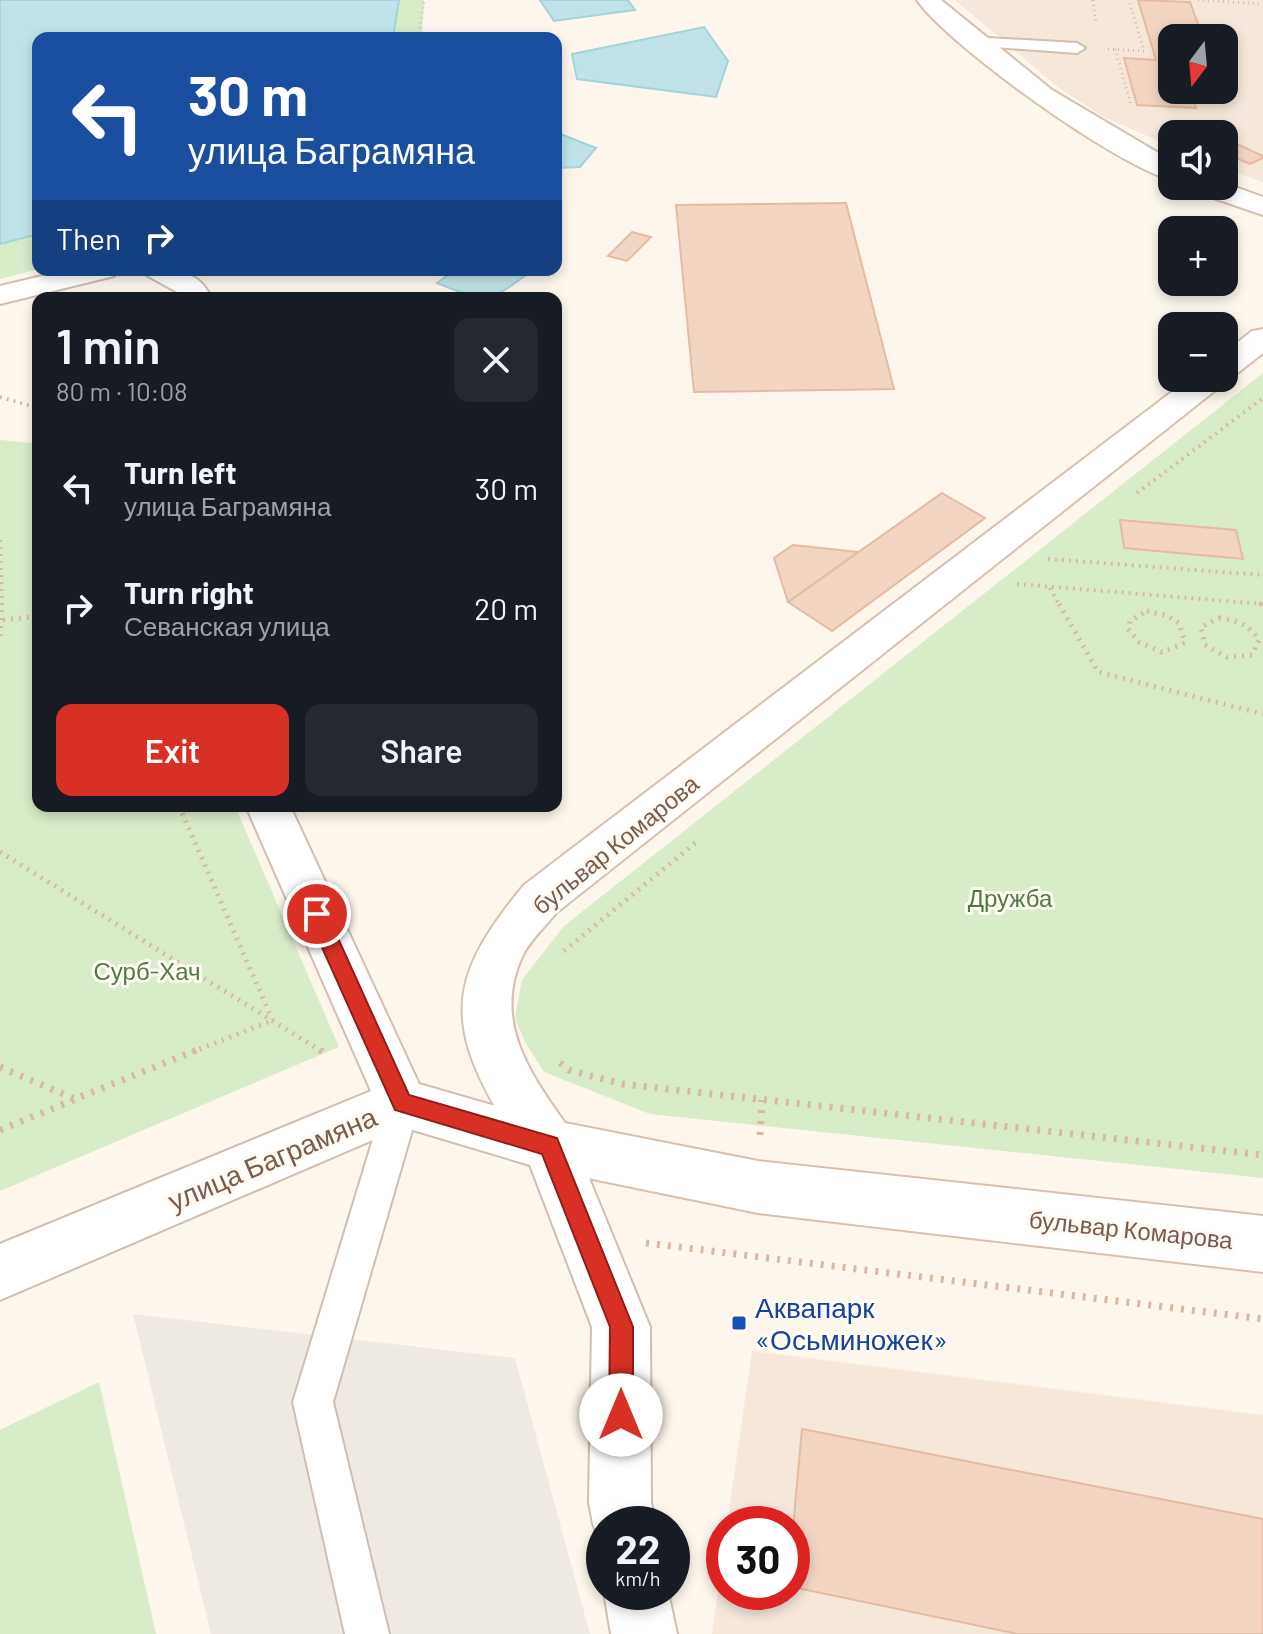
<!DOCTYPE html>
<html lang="en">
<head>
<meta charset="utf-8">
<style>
  :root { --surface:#171b24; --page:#242831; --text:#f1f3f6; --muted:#9ea1a6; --accent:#d93025 }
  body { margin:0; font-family:Barlow,sans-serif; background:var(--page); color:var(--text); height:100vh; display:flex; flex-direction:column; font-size:30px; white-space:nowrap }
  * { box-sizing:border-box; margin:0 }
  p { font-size:26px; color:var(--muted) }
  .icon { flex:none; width:44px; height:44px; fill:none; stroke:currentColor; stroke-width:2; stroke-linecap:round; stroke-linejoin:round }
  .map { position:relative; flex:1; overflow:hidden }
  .drawer { position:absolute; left:32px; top:292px; width:530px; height:520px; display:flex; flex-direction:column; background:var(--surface); border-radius:16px; box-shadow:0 4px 12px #0003 }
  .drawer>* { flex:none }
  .hud { position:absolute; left:32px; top:32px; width:530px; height:244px; border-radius:16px; box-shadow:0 4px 12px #0003; background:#1a4fa0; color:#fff; overflow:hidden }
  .needle { width:52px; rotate:196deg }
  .controls { position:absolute; left:1158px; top:24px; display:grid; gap:16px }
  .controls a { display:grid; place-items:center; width:80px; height:80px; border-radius:16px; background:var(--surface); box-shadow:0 4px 12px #0003; font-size:40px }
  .speed { position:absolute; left:586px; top:1506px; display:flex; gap:16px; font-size:40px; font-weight:700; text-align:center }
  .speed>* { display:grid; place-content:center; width:104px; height:104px; border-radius:50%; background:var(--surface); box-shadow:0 4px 12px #0003; line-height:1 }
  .speed small { font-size:20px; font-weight:400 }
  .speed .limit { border:12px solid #d22; background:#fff; color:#111 }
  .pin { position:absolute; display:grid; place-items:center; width:68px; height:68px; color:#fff; margin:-34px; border:4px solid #fff; border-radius:50%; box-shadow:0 2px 8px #0007 }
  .me { position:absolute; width:88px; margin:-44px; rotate:0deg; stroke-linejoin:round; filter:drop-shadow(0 0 6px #0008) }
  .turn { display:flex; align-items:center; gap:28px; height:168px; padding:0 24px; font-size:36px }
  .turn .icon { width:104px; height:104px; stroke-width:2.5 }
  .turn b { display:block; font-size:56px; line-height:68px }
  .then { display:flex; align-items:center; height:76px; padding:0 24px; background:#0003; gap:16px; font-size:30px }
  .round { display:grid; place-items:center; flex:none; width:84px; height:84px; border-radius:16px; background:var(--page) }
  .summary { display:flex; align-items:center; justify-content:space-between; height:136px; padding:0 24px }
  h1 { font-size:48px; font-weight:600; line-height:60px }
  .action { display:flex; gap:16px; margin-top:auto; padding:16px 24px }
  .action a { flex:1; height:92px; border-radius:16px; background:var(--accent); color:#fff; font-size:32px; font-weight:600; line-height:92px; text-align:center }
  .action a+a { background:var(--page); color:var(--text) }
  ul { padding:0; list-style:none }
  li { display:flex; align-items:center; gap:24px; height:120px; padding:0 24px }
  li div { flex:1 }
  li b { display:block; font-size:30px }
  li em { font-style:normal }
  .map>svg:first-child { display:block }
  .residential { fill:#f5e8da; fill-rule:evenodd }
  .industrial { fill:#efe9e4 }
  .green { fill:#d8ecc9 }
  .water { fill:#bfe3e8; stroke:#a5d3da; stroke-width:2 }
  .building { fill:#f3d5c3; stroke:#e6bba3; stroke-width:2 }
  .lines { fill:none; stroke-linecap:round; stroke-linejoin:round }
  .lane-casing { stroke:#d1beb0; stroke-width:4 }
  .street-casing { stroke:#d1beb0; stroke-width:4 }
  .secondary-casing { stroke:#d6c0b0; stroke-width:4 }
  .path-far3 { stroke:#d9b8a5; stroke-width:3; stroke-dasharray:1 4; stroke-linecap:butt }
  .path-far2 { stroke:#d9b8a5; stroke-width:4; stroke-dasharray:2 5; stroke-linecap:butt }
  .path-far1 { stroke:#d9b8a5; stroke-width:5; stroke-dasharray:2 6; stroke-linecap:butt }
  .path { stroke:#d9b8a5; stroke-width:7; stroke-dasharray:3 8; stroke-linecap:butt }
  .lane { fill:#fff; fill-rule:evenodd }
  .street { fill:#fff; fill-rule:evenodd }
  .secondary { fill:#fff; fill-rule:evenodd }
  .route { fill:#d93025; stroke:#8d1f18; stroke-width:2 }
  .transit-dot { fill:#1a4fb4; stroke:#fffaf3; stroke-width:3 }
  .labels { text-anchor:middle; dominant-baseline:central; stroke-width:6; stroke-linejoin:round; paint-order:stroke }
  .street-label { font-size:24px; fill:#7a5c4d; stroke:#fffaf3 }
  .park-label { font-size:24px; fill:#537a41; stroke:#fffaf3 }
  .near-street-label { font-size:28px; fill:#7a5c4d; stroke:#fffaf3 }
  .near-transit-label { font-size:28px; fill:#164399; stroke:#fffaf3; text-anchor:start }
</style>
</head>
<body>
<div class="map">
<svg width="1263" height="1634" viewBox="0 0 1263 1634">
  <rect width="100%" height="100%" fill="#fdf6ec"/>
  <g class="residential">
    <path d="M955 0H1263V182L1224 169V134H1172V147L1102 116 1059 88ZM1172 38H1224V90H1172Z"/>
    <polygon points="752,1351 1263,1415 1263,1634 712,1634 724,1548 724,1592 792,1592 792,1524 727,1524"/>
  </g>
  <polygon class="industrial" points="133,1314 515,1358 590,1634 211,1634"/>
  <g class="green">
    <polygon points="399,0 424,0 422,38 393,38"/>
    <polygon points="38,234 38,269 0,279 0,244"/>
    <polygon points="1263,373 1263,1178 650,1114 544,1072 525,1042 515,1018 522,980 564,926"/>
    <polygon points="0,440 32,443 38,448 38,806 235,806 339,1047 0,1191"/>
    <polygon points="99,1382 156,1634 0,1634 0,1430"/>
  </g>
  <g class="water">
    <polygon points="0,0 399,0 393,38 38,38 38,234 0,244"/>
    <polygon points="540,0 628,0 635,10 554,21"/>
    <polygon points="704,27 728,61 716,97 577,79 572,54"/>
    <polygon points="556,133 558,133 596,148 580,167 556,168"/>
    <path d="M455 270H533C488 303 490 304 437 283Z"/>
  </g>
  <g class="building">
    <polygon points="1138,0 1190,2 1203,38 1172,38 1172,90 1190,90 1196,108 1137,105 1124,58 1156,60"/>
    <polygon points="1224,138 1263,156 1263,158 1250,164 1224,153"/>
    <polygon points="846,203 894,389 694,392 676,205"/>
    <polygon points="632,232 651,237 627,261 608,256"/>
    <polygon points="942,493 985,518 832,631 788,602"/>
    <polygon points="1120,520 1236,530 1243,559 1124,548"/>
    <polygon points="793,545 858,552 788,602 774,558"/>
    <polygon points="802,1429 1263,1519 1263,1634 1018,1634 792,1587 792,1539"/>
  </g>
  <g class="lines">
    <g class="lane-casing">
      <g id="lane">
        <polygon points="972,37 1077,43 1085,48 1077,53 966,45 964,42"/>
        <polygon points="402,1087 414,1091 420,1103 333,1402 389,1634 345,1634 293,1402 384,1103 390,1091"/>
      </g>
    </g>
    <g class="street-casing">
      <g id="street">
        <polygon points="67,270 119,270 114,276 0,304 0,286"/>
        <path d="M143 270C171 270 199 268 211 298H181L179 293 148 276Z"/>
        <polygon points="246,806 290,806 419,1084 568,1127 650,1327 651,1502 655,1524 604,1524 604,1547 593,1524 589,1502 592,1327 530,1165 403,1127 0,1300 0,1244 371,1091"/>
        <polygon points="604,1592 668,1592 677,1634 611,1634"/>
      </g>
    </g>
    <g class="secondary-casing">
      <g id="secondary">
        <path d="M917 0H941L1052 90 1172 161V180C1118 167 949 46 917 0Z"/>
        <polygon points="1224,183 1263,197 1263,215 1196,192 1192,186"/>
        <path d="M1263 329V353L1235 375 1227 377 1222 385 556 913C545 927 529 941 522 957 493 1021 529 1072 565 1123L758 1161 1263 1216V1272L758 1213 549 1170C523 1160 512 1136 498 1112 441 1015 455 969 524 885L1190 378H1224V353L1252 331Z"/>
      </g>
    </g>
    <g class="path-far3">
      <polyline points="1093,0 1096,23"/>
      <polyline points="1198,0 1263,4"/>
      <polyline points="418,38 424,0"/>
      <polyline points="1108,49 1144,51 1129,0"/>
      <polyline points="1115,49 1131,105"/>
    </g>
    <g class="path-far2">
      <polyline points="0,397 38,408"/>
      <polyline points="1137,493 1263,398"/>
      <polyline points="0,540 2,606"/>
      <polyline points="1048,559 1263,575"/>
      <polyline points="1017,584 1263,604"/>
      <polyline points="1050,588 1060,606"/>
    </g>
    <g class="path-far1">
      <polyline points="1059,604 1098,672 1263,714"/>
      <polyline points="1259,604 1263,604"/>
      <polygon points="1147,611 1168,616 1179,623 1185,643 1162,652 1139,642 1128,629 1130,621"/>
      <path d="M1219 618C1237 620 1249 625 1259 640L1252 655 1227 657 1205 645 1201 627Z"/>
      <polyline points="3,620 38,616"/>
      <polyline points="0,636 2,604"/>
      <polyline points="179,806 272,1019"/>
      <polyline points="0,852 323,1052"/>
      <polyline points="564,951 699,840"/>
      <polyline points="192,1052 271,1021"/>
    </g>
    <g class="path">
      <polyline points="320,1050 324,1053"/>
      <polyline points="560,1063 569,1070 622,1084 1263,1155"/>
      <polyline points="0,1067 75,1099 197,1050"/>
      <polyline points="0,1130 74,1100"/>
      <polyline points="760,1135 762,1100"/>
      <polyline points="646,1243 1263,1319"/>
    </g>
    <use href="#lane" class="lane"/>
    <use href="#street" class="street"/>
    <use href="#secondary" class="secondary"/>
  </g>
  <polygon class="route" points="317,906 327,914 409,1095 557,1138 633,1327 633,1415 630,1424 621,1427 612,1424 609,1415 610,1327 542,1154 395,1110 307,914"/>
  <rect class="transit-dot" x="731" y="1315" width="16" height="16" rx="4"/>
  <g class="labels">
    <g class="street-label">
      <text transform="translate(615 844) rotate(-39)">бульвар Комарова</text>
      <text transform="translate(1131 1229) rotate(6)">бульвар Комарова</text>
    </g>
    <g class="park-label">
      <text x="1010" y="897">Дружба</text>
      <text x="147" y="970">Сурб-Хач</text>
    </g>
    <g class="near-street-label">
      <text transform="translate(272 1158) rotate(-23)">улица Баграмяна</text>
    </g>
    <g class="near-transit-label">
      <text x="755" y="1307">Аквапарк<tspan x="755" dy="32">«Осьминожек»</tspan></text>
    </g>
  </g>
</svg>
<div class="controls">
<a><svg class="needle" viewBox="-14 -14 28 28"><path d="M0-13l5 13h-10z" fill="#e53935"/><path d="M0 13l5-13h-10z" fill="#9ea1a6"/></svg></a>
<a><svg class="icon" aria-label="sound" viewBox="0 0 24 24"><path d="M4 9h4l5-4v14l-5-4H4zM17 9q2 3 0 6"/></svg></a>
<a>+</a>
<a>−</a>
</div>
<div class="speed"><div>22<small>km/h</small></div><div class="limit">30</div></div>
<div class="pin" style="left:317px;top:914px;background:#d93025"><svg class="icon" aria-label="arrive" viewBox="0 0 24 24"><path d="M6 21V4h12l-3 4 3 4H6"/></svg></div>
<svg class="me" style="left:621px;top:1415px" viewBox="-20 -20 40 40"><circle r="19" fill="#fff"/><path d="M0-13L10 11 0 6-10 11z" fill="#d93025"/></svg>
<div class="hud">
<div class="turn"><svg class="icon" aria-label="left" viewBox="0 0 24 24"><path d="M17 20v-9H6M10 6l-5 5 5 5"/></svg><div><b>30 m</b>улица Баграмяна</div></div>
<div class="then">Then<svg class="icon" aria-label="right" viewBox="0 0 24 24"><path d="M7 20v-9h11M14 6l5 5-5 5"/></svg></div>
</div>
<section class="drawer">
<div class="summary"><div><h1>1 min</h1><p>80 m · 10:08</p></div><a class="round"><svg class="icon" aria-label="close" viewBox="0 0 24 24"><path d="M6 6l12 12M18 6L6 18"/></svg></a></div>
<ul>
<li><svg class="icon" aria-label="left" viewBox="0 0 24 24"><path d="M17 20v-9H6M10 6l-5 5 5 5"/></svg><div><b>Turn left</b><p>улица Баграмяна</p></div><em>30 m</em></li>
<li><svg class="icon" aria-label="right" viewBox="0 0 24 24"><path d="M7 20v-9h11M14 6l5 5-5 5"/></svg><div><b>Turn right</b><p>Севанская улица</p></div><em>20 m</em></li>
</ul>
<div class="action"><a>Exit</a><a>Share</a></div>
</section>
</div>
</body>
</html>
